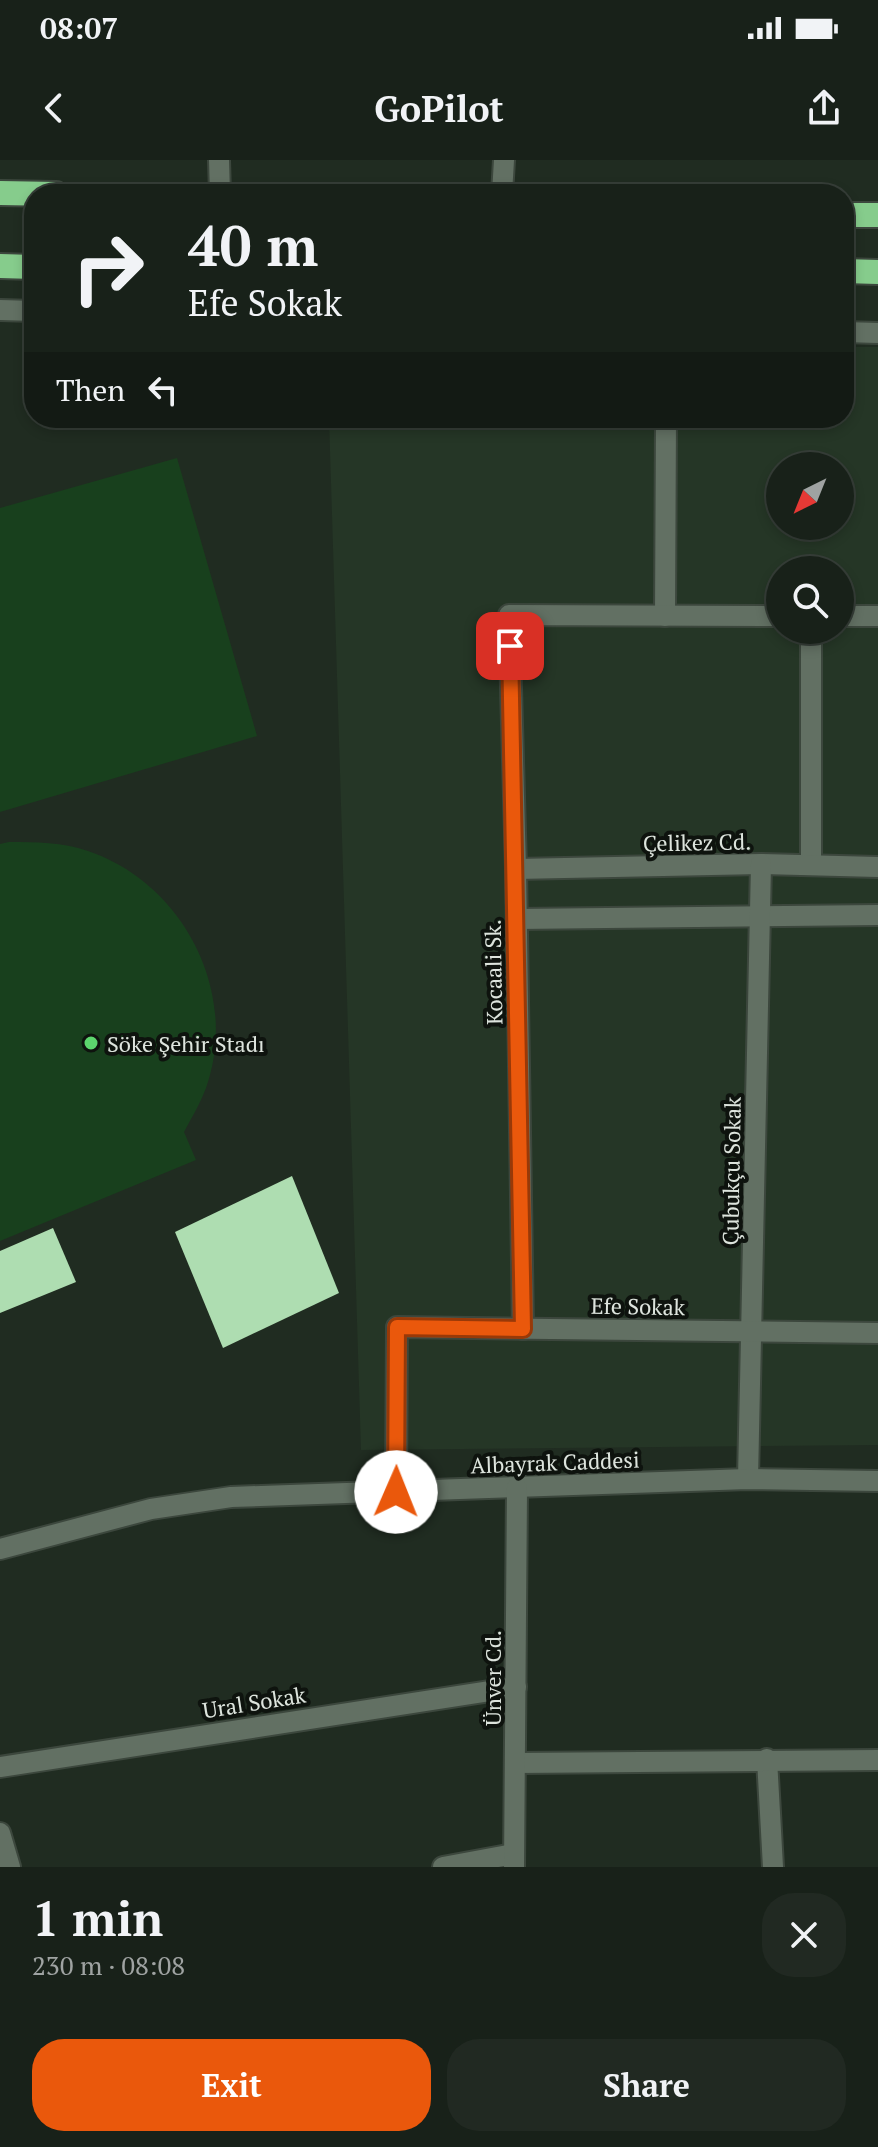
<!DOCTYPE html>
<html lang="en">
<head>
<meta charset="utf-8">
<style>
  :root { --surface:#182119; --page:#212922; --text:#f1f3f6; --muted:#9fa3a2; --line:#363e38; --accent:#ea580c }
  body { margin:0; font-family:"PT Serif",serif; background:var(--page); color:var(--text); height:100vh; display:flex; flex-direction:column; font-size:30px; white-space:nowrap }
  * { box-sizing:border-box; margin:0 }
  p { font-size:26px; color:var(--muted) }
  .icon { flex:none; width:44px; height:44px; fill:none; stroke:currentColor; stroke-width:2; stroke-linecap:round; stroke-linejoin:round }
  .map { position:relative; height:1707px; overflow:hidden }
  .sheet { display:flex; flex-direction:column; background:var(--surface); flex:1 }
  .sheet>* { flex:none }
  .guide { position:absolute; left:24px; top:24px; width:830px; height:244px; border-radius:32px; box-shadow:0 4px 12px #0003,0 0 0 2px var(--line); background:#182119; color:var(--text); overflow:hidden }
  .needle { width:52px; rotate:223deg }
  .buttons { position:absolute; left:766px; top:292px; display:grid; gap:16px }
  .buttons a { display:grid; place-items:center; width:88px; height:88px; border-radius:50%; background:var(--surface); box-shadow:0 4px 12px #0003,0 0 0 2px var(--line); font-size:40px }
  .pin { position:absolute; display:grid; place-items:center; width:68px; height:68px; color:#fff; margin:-34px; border-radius:16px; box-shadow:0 4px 12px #0006 }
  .me { position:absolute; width:88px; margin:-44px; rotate:1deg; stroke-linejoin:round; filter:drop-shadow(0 0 6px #0008) }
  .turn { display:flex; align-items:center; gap:28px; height:168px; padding:0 32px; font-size:36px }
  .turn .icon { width:104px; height:104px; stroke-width:2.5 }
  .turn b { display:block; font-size:56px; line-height:68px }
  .then { display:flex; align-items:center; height:76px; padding:0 32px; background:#0003; gap:16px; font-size:30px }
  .round { display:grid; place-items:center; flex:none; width:84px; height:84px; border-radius:32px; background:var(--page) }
  .headline { display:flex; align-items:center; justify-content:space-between; height:136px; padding:0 32px }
  h1 { font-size:48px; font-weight:700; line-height:60px }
  .button { display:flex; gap:16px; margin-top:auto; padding:16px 32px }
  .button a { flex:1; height:92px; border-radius:32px; background:var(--accent); color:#fff; font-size:32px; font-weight:700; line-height:92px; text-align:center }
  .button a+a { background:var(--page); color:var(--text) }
  .status { display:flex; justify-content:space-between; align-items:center; height:56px; padding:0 40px; background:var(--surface); direction:ltr }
  .status svg { height:22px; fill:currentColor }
  header { display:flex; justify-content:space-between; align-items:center; height:104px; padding:0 32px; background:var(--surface); font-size:36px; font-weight:700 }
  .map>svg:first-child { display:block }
  .built { fill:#253626; fill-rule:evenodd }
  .green { fill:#18401d }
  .building { fill:#aeddb1 }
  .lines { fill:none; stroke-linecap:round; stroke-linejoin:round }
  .minor-casing { stroke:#3c473d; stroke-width:24 }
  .highway-casing { stroke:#3c473d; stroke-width:28 }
  .minor { stroke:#627063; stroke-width:20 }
  .highway { stroke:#86cc8c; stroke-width:24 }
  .route-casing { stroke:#983908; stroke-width:20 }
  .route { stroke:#ea580c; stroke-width:14 }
  .poi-dot { fill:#5cd56d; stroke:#0e130e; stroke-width:3 }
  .labels { text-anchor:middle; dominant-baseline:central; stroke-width:8; stroke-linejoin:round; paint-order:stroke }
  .street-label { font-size:22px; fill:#dde4dd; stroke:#0e130e }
  .poi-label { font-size:22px; fill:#dde4dd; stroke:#0e130e; text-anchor:start }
</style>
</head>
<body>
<div class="status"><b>08:07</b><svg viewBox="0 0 49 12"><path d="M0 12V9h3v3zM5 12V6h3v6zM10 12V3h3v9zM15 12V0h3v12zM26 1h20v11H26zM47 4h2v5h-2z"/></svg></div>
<header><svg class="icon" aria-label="back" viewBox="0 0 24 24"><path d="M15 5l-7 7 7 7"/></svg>GoPilot<svg class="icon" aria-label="share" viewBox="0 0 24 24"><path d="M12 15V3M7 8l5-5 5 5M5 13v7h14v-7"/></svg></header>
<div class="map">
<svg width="878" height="1707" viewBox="0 0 878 1707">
  <rect width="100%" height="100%" fill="#202c21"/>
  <path class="built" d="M844 187H878V1285L361 1290 329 258H844ZM780 306H840V366H780ZM780 410H840V470H780Z"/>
  <g class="green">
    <polygon points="177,298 257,576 0,652 0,348"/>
    <path d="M9 682C36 682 62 682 88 691 183 723 240 832 206 928 200 944 192 957 184 972L196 1000 0 1081V684Z"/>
  </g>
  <g class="building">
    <polygon points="292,1016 339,1133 223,1188 175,1072"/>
    <polygon points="53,1068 76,1122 0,1153 0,1091"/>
  </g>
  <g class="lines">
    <g class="minor-casing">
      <g id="minor">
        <polyline points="219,0 220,34"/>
        <polyline points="502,34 504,0"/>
        <polyline points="0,150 34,151"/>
        <polyline points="844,172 878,173"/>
        <polyline points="665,456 666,258"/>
        <polyline points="840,456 878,456"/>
        <polyline points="811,704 811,470"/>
        <polyline points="516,709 761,704 878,707"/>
        <polyline points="517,759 878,755"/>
        <polyline points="523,1169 516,709 509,455 780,456"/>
        <polyline points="748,1319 761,704"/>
        <polyline points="396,1332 397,1167 878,1173"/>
        <polyline points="0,1389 151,1349 231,1337 748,1319 878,1321"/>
        <polyline points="767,1599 773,1707"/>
        <polyline points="516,1603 878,1600"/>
        <polyline points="0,1607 516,1527"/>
        <polyline points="0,1673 10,1707"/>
        <polyline points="443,1707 514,1694"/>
        <polyline points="514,1707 517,1328"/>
      </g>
    </g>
    <g class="highway-casing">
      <g id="highway">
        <polyline points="0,33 56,34"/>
        <polyline points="844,55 878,55"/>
        <polyline points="0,106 34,107"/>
        <polyline points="844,111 878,112"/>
      </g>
    </g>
    <use href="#minor" class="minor"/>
    <use href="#highway" class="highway"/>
  </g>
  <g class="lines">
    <g class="route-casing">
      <polyline id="route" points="396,1332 397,1167 523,1169 510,486"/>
    </g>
    <use href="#route" class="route"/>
  </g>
  <circle class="poi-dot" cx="91" cy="883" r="8"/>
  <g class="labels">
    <g class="street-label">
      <text transform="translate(697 682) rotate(-1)">Çelikez Cd.</text>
      <text transform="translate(493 812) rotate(-91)">Kocaali Sk.</text>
      <text transform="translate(731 1011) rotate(-89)">Çubukçu Sokak</text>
      <text transform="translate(638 1146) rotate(1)">Efe Sokak</text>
      <text transform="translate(555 1302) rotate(-2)">Albayrak Caddesi</text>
      <text transform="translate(492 1518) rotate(-90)">Ünver Cd.</text>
      <text transform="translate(254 1542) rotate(-9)">Ural Sokak</text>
    </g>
    <g class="poi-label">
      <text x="107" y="883">Söke Şehir Stadı</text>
    </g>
  </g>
</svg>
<div class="buttons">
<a><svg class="needle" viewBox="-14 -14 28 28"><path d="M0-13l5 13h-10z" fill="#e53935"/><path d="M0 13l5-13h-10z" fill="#9fa3a2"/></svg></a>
<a><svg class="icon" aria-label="search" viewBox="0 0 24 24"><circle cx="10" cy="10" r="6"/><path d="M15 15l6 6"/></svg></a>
</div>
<div class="pin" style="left:510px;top:486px;background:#d93025"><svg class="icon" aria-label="arrive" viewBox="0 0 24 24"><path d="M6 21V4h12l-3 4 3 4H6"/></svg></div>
<svg class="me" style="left:396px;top:1332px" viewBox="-20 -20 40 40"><circle r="19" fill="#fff"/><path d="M0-13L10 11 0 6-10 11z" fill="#ea580c"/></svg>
<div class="guide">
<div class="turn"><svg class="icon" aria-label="right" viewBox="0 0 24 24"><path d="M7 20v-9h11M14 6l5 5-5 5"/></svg><div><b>40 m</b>Efe Sokak</div></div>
<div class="then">Then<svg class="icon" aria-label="left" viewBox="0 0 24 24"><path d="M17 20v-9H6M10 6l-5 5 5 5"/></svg></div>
</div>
</div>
<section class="sheet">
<div class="headline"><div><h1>1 min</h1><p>230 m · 08:08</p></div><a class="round"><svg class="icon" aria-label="close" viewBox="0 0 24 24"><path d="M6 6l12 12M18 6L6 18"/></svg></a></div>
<div class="button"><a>Exit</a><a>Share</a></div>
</section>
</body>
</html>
